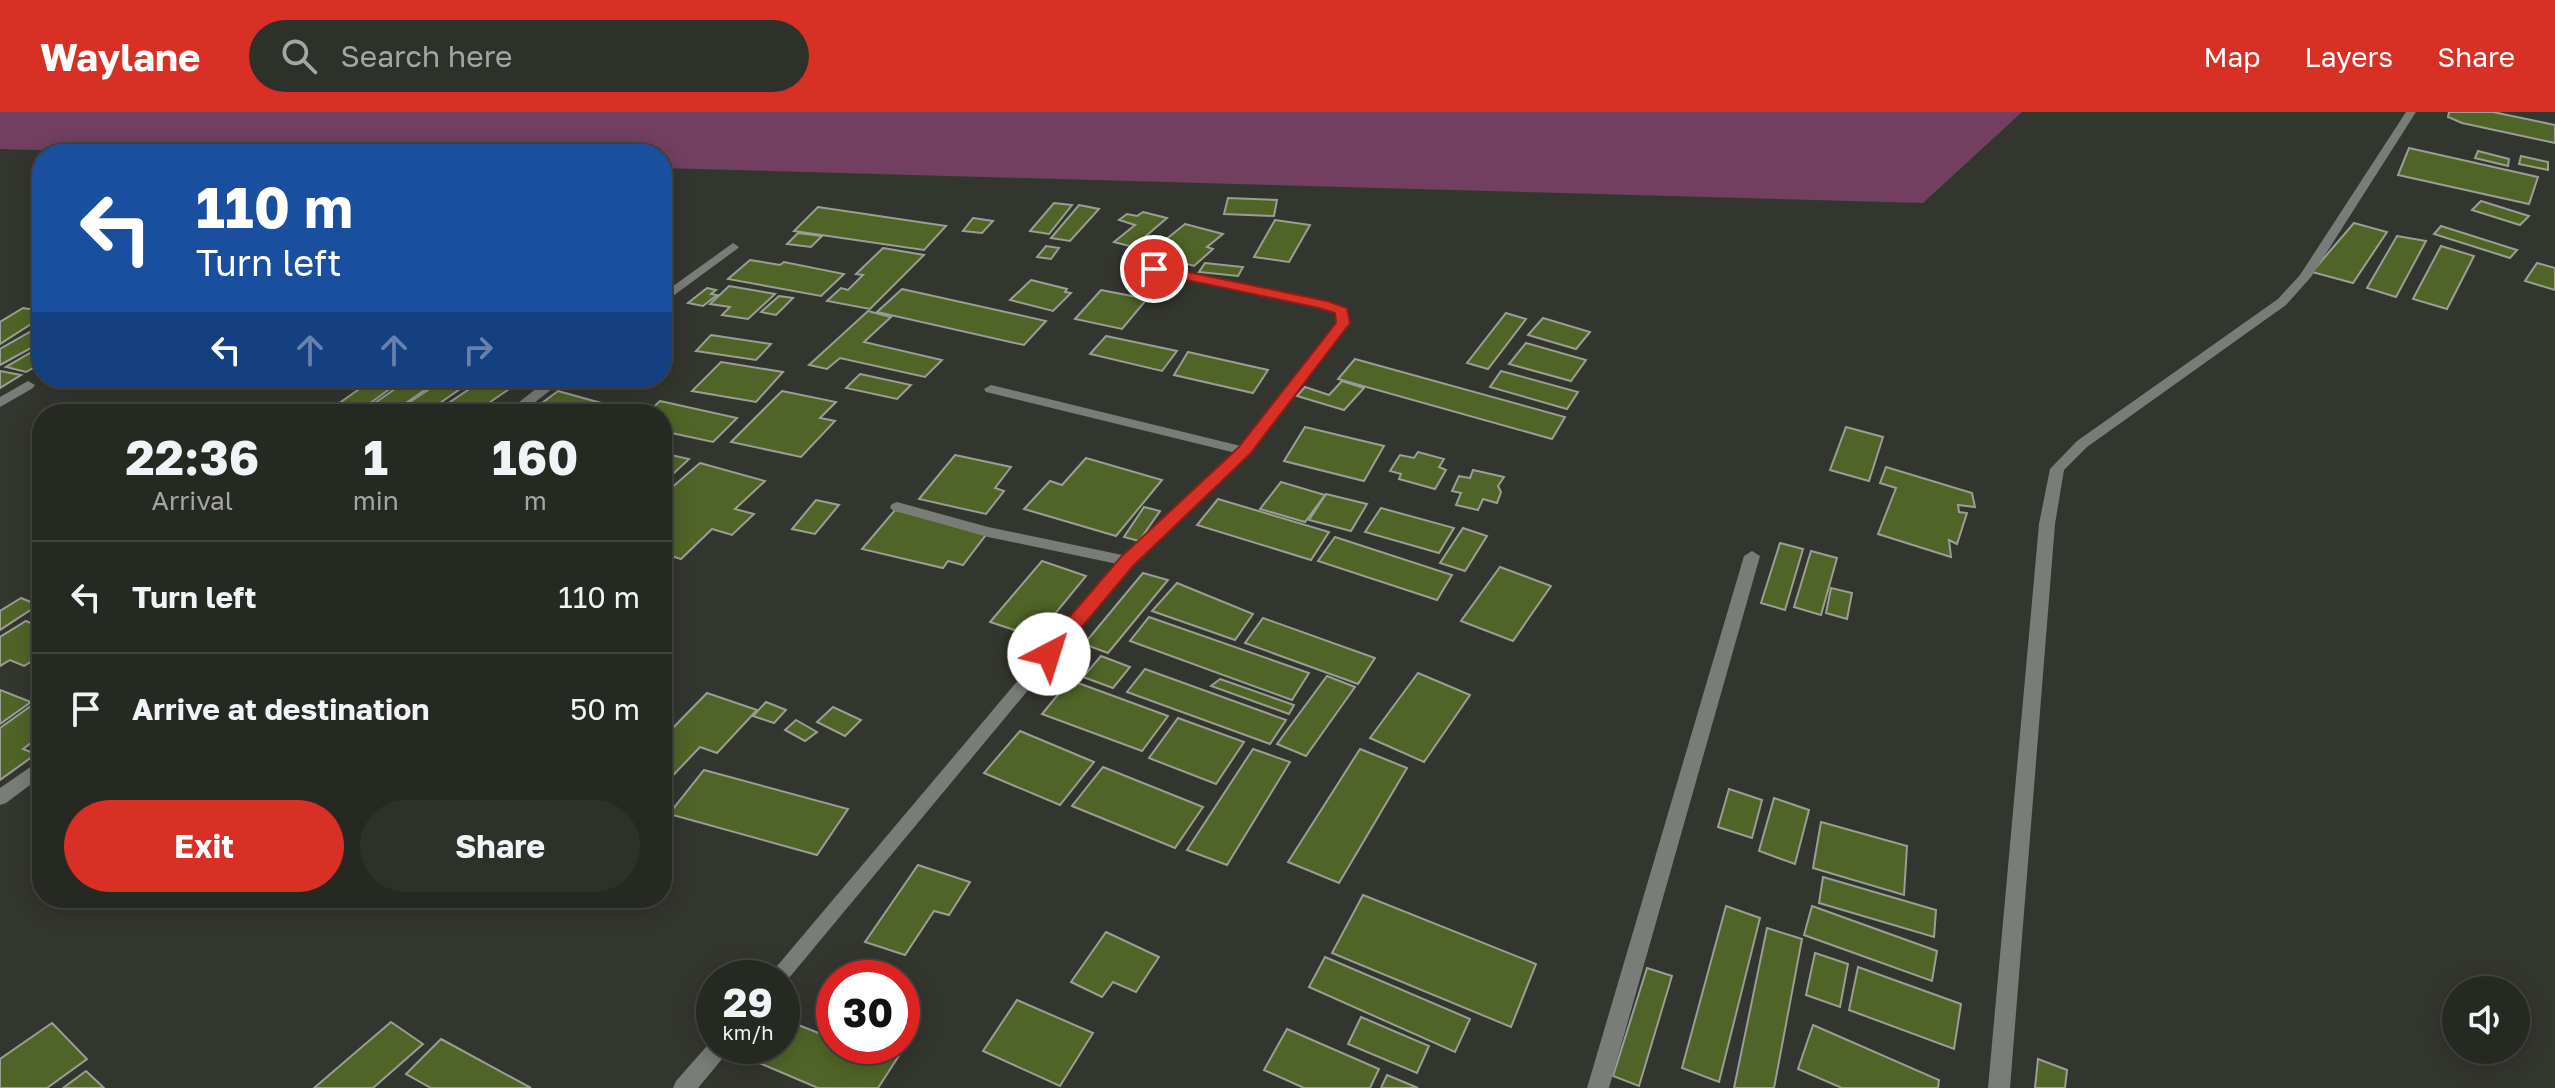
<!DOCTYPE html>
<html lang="en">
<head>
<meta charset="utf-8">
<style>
  :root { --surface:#262822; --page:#2e302a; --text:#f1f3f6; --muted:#a4a6a5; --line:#424440; --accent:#d93025 }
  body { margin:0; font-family:"Golos Text",sans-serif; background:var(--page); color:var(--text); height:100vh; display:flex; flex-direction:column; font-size:30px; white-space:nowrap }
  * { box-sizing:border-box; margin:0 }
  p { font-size:26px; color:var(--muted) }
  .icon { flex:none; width:44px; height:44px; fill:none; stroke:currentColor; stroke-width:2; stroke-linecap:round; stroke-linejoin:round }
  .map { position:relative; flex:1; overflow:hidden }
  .panel { position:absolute; left:32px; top:292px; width:640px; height:504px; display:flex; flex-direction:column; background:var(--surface); border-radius:32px; box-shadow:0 4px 20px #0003,0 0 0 2px var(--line) }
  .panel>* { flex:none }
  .guide { position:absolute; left:32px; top:32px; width:640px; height:244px; border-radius:32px; box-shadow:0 4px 20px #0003,0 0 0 2px var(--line); background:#1a4fa0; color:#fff; overflow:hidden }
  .controls { position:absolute; left:2442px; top:864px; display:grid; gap:16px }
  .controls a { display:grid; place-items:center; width:88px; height:88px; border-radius:50%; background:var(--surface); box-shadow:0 4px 20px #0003,0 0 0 2px var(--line); font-size:40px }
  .speed { position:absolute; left:696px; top:848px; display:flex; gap:16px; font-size:40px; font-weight:700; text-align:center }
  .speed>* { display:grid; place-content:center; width:104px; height:104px; border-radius:50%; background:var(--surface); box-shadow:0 4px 20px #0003,0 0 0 2px var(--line); line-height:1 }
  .speed small { font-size:20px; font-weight:400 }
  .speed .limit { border:12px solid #d22; background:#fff; color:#111 }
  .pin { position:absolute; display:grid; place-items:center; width:68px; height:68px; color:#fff; margin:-34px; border:4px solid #fff; border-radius:50%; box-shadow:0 2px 8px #0007 }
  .me { position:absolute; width:88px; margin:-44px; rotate:40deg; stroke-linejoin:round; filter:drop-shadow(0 0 6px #0008) }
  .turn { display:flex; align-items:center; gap:28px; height:168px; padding:0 32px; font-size:36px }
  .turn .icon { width:104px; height:104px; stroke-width:2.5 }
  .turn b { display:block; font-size:56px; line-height:68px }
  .lanes { display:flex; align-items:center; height:76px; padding:0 32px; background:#0003; justify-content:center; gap:40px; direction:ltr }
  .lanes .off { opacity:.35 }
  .eta { display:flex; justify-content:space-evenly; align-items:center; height:136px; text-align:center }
  .eta b { font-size:48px; font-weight:700; line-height:56px }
  .button { display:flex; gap:16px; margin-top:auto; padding:16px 32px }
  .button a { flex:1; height:92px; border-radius:48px; background:var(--accent); color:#fff; font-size:32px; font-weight:700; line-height:92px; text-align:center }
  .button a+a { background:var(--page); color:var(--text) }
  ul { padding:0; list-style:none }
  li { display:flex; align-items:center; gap:24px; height:112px; padding:0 32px; border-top:2px solid var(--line) }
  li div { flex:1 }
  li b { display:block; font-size:30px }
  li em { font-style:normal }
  header { display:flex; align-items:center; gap:48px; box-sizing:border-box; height:112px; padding:0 40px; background:var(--accent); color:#fff }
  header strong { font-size:38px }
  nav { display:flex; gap:44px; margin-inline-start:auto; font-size:28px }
  .search { width:560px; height:72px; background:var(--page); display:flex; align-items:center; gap:20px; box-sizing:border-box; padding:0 28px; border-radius:44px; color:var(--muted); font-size:30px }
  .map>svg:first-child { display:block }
  .green { fill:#723f61 }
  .building { fill:#506427; stroke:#9a9e94; stroke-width:2 }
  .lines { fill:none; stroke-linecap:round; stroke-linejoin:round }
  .service { fill:#7a7c78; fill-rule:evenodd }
  .minor { fill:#7a7c78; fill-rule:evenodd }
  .route { fill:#d93025; stroke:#8d1f18; stroke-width:2 }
</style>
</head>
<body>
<header>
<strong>Waylane</strong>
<div class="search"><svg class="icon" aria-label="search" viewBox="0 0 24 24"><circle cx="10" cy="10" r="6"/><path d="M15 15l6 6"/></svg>Search here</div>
<nav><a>Map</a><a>Layers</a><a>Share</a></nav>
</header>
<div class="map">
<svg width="2555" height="976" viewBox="0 0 2555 976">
  <rect width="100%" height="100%" fill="#33362e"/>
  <polygon class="green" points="0,0 2022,0 1923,91 662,56 662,42 180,42 0,37"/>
  <g class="building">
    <polygon points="2449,0 2493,0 2555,13 2555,31 2462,11 2448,5"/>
    <polygon points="2409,36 2538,65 2529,92 2398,63"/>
    <polygon points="2478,39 2509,47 2508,54 2475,46"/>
    <polygon points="2521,44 2548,50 2548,58 2519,52"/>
    <polygon points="1228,86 1277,88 1274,104 1224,102"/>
    <polygon points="2481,89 2529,104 2520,113 2472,98"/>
    <polygon points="1054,91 1072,93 1049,122 1030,119"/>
    <polygon points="1079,93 1099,97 1070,129 1051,126"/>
    <polygon points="818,95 946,114 924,138 794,119"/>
    <polygon points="1143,100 1167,106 1133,135 1114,130 1135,113 1119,108 1127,102 1137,104"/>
    <polygon points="973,106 993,109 982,121 963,119"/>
    <polygon points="1275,108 1310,113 1289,150 1254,145"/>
    <polygon points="2354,111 2387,120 2353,171 2312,160"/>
    <polygon points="1185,112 1223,122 1207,135 1213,137 1194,154 1149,141"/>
    <polygon points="2441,114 2517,138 2510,146 2434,122"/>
    <polygon points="798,121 822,124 811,135 787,132"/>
    <polygon points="2397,124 2426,129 2396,185 2367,176"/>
    <polygon points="1046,134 1059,136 1051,147 1037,145"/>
    <polygon points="2441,134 2474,144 2447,197 2413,187"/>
    <polygon points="883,136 924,143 870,197 827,189 841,176 848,178 863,163 856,162"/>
    <polygon points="750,148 780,153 784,150 844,162 821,184 728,167"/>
    <polygon points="1205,151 1243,155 1238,164 1199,160"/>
    <polygon points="2537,151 2555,156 2555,178 2525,169"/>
    <polygon points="1031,168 1067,177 1065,180 1071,181 1053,199 1010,188"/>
    <polygon points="729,174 775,182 748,207 722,203 730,195 710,192"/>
    <polygon points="707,176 716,178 711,182 717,183 703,194 688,191"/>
    <polygon points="902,177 1046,209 1024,233 877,200"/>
    <polygon points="1101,178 1147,187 1122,217 1075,207"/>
    <polygon points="779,184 793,186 776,203 761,200"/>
    <polygon points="23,196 42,199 42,205 0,232 0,210"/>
    <polygon points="868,199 891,205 864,230 942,248 925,265 840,246 827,257 809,253"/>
    <polygon points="1506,201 1526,207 1488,257 1467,251"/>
    <polygon points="1543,206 1590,220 1576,237 1528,223"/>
    <polygon points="42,213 42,230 0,253 0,237"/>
    <polygon points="711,223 771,232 756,248 696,239"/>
    <polygon points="1106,224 1177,239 1162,259 1090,242"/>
    <polygon points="1526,231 1586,248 1571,269 1509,252"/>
    <polygon points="42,234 42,251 26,260 6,255"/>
    <polygon points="1188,240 1268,258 1253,281 1174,263"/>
    <polygon points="1355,247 1565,305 1552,327 1338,267"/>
    <polygon points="721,250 783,260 756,290 692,279"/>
    <polygon points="0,259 21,263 0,276"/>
    <polygon points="1501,259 1578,280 1567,297 1490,275"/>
    <polygon points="860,262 911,273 897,287 846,276"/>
    <polygon points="375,266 405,266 355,302 328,299"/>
    <polygon points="411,266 442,266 390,302 363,299"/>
    <polygon points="446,266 476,266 424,302 392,302"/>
    <polygon points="486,266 525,266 473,302 432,302"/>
    <polygon points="1342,269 1364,276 1344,298 1297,284 1305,275 1329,283"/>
    <polygon points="558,279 630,299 626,302 527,302"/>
    <polygon points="782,279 836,290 820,306 835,309 801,345 731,330"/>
    <polygon points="660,289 737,306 713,330 662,319 662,302 646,302"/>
    <polygon points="1305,315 1384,334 1364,369 1284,349"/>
    <polygon points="1846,315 1883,325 1869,369 1830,358"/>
    <polygon points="1418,340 1444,347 1439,355 1446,358 1435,377 1399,367 1401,362 1390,359 1400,343 1414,346"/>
    <polygon points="662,341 689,347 673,362 662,360"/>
    <polygon points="955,343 1011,355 995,376 1004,379 986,402 919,387"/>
    <polygon points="1086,346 1162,368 1116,424 1024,397 1050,369 1062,373"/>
    <polygon points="700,351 765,369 735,397 754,402 732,423 712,417 681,447 662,441 662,384"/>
    <polygon points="1886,355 1972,381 1975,395 1958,393 1959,400 1967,401 1957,432 1949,428 1951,445 1878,422 1896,376 1880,371"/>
    <polygon points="1473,358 1504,365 1498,374 1501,380 1497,391 1483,387 1478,398 1456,393 1461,381 1452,379 1459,364 1470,366"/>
    <polygon points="1281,370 1325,383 1305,410 1260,397"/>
    <polygon points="1326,382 1367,392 1351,419 1309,408"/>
    <polygon points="1218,387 1329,420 1311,448 1197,413"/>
    <polygon points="816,388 839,393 815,422 792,417"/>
    <polygon points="1144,395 1160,399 1139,429 1124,425"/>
    <polygon points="1381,396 1454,416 1439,441 1365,420"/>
    <polygon points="895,398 988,420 963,453 948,449 943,456 862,437"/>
    <polygon points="1463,416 1487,424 1465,459 1440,451"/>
    <polygon points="1335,425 1452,463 1437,488 1318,449"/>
    <polygon points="1780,431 1803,437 1785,498 1761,491"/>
    <polygon points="1811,439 1837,446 1821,503 1794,495"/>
    <polygon points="1042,449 1086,464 1036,525 990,510"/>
    <polygon points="1500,455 1551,474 1513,529 1461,509"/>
    <polygon points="1143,461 1168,468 1108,541 1084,532"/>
    <polygon points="1177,471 1253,502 1235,528 1152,499"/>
    <polygon points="1831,476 1852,481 1847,507 1826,501"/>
    <polygon points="21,486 38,493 0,518 0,499"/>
    <polygon points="1149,505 1309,561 1292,588 1130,529"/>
    <polygon points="1263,506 1375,546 1358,572 1245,531"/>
    <polygon points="26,509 42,516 42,543 24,554 10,548 0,554 0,525"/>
    <polygon points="1101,544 1130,555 1113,576 1083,565"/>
    <polygon points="1145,557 1286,608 1270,632 1127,580"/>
    <polygon points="1418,561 1470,583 1424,650 1370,626"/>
    <polygon points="1327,564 1355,575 1306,644 1277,632"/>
    <polygon points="1220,567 1294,593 1289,602 1211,574"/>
    <polygon points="1070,568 1168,604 1142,639 1042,602"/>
    <polygon points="0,578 31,590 0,612"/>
    <polygon points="707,581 757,598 717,641 700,635 662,675 662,627"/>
    <polygon points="42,586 42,623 23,637 36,642 0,668 0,616"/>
    <polygon points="766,590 786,598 774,611 753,604"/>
    <polygon points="833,595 861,608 845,624 817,610"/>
    <polygon points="1178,606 1244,630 1216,672 1149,646"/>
    <polygon points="796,608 817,620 805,629 785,618"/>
    <polygon points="1020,619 1094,650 1060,693 984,661"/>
    <polygon points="1253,637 1290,650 1227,753 1187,738"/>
    <polygon points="1360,637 1407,656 1339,771 1288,750"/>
    <polygon points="1103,655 1203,695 1175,736 1072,694"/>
    <polygon points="704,658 848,697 817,743 669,702"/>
    <polygon points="1729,677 1762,688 1752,726 1718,715"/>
    <polygon points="1774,686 1809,698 1795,752 1759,739"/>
    <polygon points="1821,710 1907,734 1904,783 1813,756"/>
    <polygon points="918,753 970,770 949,803 934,799 905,843 865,830"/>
    <polygon points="1823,765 1936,798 1934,825 1819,791"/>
    <polygon points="1363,783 1536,852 1511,915 1332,841"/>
    <polygon points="1726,794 1760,806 1719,970 1682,956"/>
    <polygon points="1812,794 1937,839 1932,869 1804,823"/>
    <polygon points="1767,816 1802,827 1774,976 1734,976"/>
    <polygon points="1106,820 1159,845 1136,880 1113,870 1102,885 1071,870"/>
    <polygon points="1815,841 1848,852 1840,895 1806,883"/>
    <polygon points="1325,845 1470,907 1455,940 1309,875"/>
    <polygon points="1858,855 1961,892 1954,937 1849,898"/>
    <polygon points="1647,856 1672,864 1639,974 1613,964"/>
    <polygon points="1017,888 1093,921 1060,974 983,939"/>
    <polygon points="1361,905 1429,934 1417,961 1348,932"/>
    <polygon points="788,909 834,927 834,934 860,937 878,934 900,942 878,976 818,976 757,950 770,934 782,934 782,917"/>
    <polygon points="391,910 423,932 373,976 314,976"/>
    <polygon points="52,911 87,947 47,976 0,976 0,947"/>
    <polygon points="1813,913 1939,968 1938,976 1842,976 1798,957"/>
    <polygon points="1287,917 1379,957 1370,976 1304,976 1264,958"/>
    <polygon points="441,927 531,976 431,976 406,962"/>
    <polygon points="2038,947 2067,958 2065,976 2035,976"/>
    <polygon points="86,959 104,976 63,976"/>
    <polygon points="1387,963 1418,976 1381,976"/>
  </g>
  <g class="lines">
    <g class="service">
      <polygon points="991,273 1249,336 1251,339 1244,343 986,280 984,277"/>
      <polygon points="897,390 988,415 1127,444 1135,449 1127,454 988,425 892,398 890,395 892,392"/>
    </g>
    <g class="minor">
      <polygon points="2406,0 2416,0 2311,165 2286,193 2087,335 2064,358 2055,412 2010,976 1988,976 2039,412 2050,357 2077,329 2278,187 2300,163"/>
      <polygon points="733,131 739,135 737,137 662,192 662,182"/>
      <polygon points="1126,147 1326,189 1346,196 1349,211 1249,342 1132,453 784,872 782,873 782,866 767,866 1122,445 1239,336 1337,211 1336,201 1319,195 1122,154 1122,148"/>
      <polygon points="550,266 566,266 520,302 504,302"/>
      <polygon points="28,269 35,273 33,276 0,295 0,285"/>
      <polygon points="1752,439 1760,444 1609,976 1587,976 1744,444"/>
      <polygon points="42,647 42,664 6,691 0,693 0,676"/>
      <polygon points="714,926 714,934 730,934 727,941 698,976 673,976 676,969"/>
    </g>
  </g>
  <polygon class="route" points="1154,153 1327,189 1347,196 1350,211 1250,342 1133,454 1055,547 1049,549 1039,542 1042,537 1121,445 1238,336 1336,211 1335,201 1319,196 1149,160 1149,154"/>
</svg>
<div class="controls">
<a><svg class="icon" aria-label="sound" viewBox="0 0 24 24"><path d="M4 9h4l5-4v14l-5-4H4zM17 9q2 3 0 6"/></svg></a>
</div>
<div class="speed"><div>29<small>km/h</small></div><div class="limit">30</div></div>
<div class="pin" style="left:1154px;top:157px;background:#d93025"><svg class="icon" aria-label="arrive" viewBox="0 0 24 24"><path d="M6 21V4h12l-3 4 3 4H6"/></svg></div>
<svg class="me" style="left:1049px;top:542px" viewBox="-20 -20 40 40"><circle r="19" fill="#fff"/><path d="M0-13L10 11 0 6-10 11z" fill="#d93025"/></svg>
<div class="guide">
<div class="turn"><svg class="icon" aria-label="left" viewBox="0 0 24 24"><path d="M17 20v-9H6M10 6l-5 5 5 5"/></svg><div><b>110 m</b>Turn left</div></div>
<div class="lanes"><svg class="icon" aria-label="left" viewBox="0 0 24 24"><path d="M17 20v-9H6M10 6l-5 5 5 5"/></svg><svg class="icon off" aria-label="ahead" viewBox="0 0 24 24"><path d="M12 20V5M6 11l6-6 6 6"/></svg><svg class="icon off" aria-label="ahead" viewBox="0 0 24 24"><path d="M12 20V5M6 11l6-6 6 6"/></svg><svg class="icon off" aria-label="right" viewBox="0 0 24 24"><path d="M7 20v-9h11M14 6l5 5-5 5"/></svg></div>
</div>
<section class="panel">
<div class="eta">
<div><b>22:36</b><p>Arrival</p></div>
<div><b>1</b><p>min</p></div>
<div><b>160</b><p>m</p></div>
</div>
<ul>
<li><svg class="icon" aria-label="left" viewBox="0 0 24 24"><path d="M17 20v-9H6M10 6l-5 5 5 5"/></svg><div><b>Turn left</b></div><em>110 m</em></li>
<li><svg class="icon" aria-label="arrive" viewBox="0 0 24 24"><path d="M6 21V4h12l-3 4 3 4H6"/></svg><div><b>Arrive at destination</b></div><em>50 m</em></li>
</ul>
<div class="button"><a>Exit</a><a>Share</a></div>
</section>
</div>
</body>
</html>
